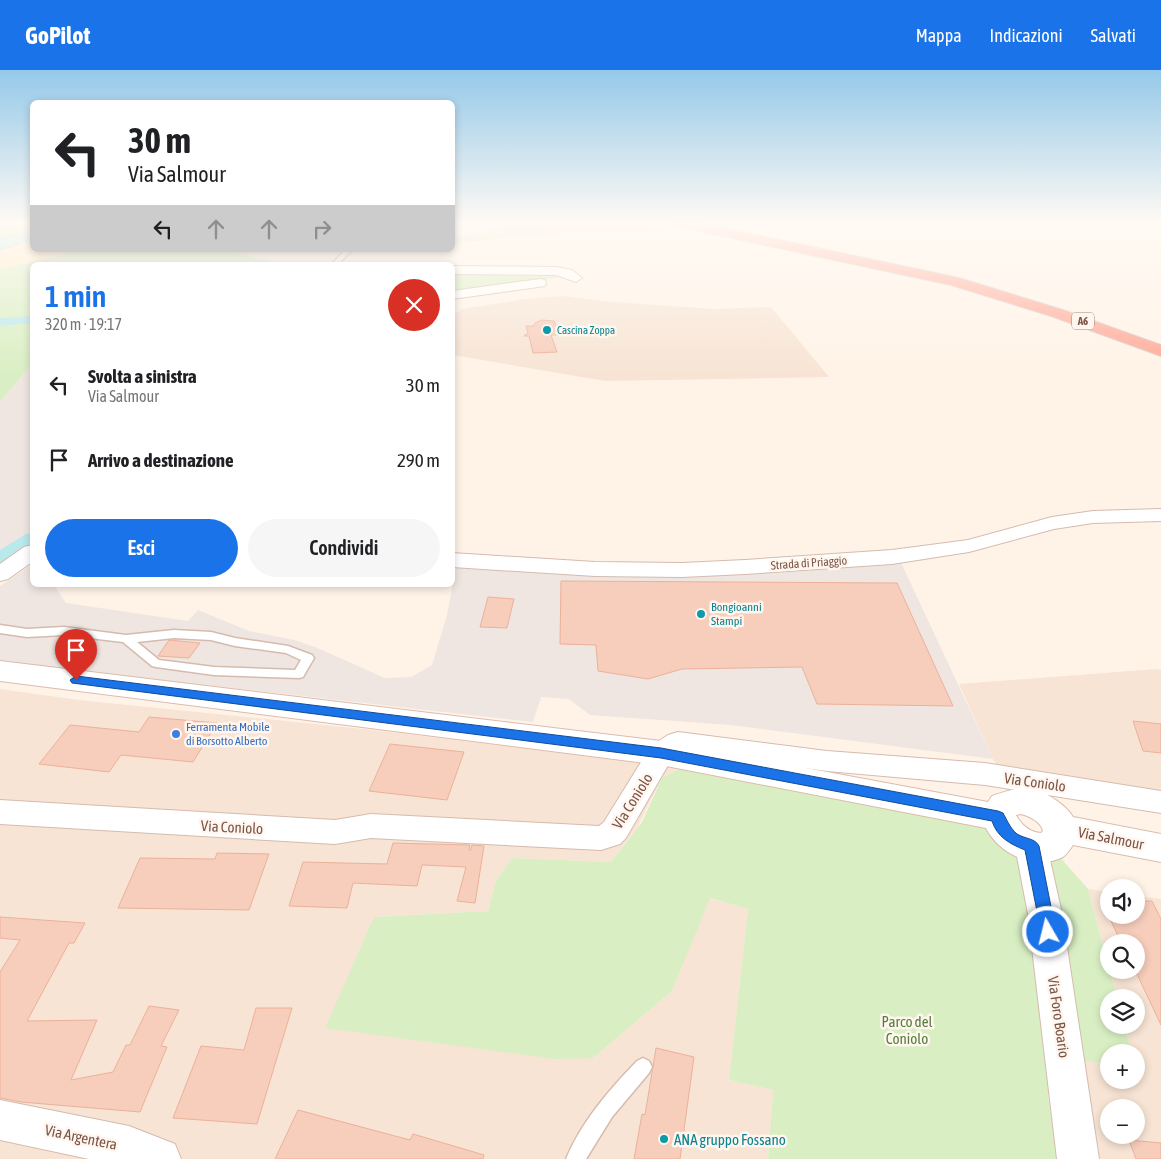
<!DOCTYPE html>
<html lang="it">
<head>
<meta charset="utf-8">
<style>
  :root { --surface:#fff; --page:#f6f6f6; --text:#202124; --muted:#757577; --accent:#1a73e8 }
  body { margin:0; font-family:"Asap Condensed",sans-serif; background:var(--page); color:var(--text); height:100vh; display:flex; flex-direction:column; font-size:19px; white-space:nowrap }
  * { box-sizing:border-box; margin:0 }
  p { font-size:16px; color:var(--muted) }
  .icon { flex:none; width:28px; height:28px; fill:none; stroke:currentColor; stroke-width:2; stroke-linecap:round; stroke-linejoin:round }
  .map { position:relative; flex:1; overflow:hidden }
  .panel { position:absolute; left:30px; top:192px; width:425px; height:325px; display:flex; flex-direction:column; background:var(--surface); border-radius:8px; box-shadow:0 2px 8px #0003 }
  .panel>* { flex:none }
  .top-card { position:absolute; left:30px; top:30px; width:425px; height:152px; border-radius:8px; box-shadow:0 2px 8px #0003; background:#fff; color:var(--text); overflow:hidden }
  .controls { position:absolute; left:1100px; top:809px; display:grid; gap:10px }
  .controls a { display:grid; place-items:center; width:45px; height:45px; border-radius:50%; background:var(--surface); box-shadow:0 2px 8px #0003; font-size:25px }
  .pin { position:absolute; display:grid; place-items:center; width:42px; height:42px; color:#fff; margin:-51px -21px; border-radius:50% 50% 50% 0; rotate:-45deg; box-shadow:0 0 5px #0007 }
  .pin .icon { rotate:45deg }
  .me { position:absolute; width:55px; margin:-28px; rotate:352deg; stroke-linejoin:round; filter:drop-shadow(0 0 4px #0008) }
  .turn { display:flex; align-items:center; gap:18px; height:105px; padding:0 15px; font-size:22px }
  .turn .icon { width:65px; height:65px; stroke-width:2.5 }
  .turn b { display:block; font-size:35px; line-height:42px }
  .lanes { display:flex; align-items:center; height:48px; padding:0 15px; background:#0003; justify-content:center; gap:25px; direction:ltr }
  .lanes .off { opacity:.35 }
  .round { display:grid; place-items:center; flex:none; width:52px; height:52px; border-radius:26px; background:var(--page) }
  .headline { display:flex; align-items:center; justify-content:space-between; height:85px; padding:0 15px }
  h1 { font-size:30px; font-weight:600; line-height:38px; color:var(--accent) }
  .action { display:flex; gap:10px; margin-top:auto; padding:10px 15px }
  .action a { flex:1; height:58px; border-radius:30px; background:var(--accent); color:#fff; font-size:20px; font-weight:600; line-height:58px; text-align:center }
  .action a+a { background:var(--page); color:var(--text) }
  ul { padding:0; list-style:none }
  li { display:flex; align-items:center; gap:15px; height:75px; padding:0 15px }
  li div { flex:1 }
  li b { display:block; font-size:19px }
  li em { font-style:normal }
  header { display:flex; align-items:center; gap:30px; box-sizing:border-box; height:70px; padding:0 25px; background:var(--accent); color:#fff }
  header strong { font-size:24px }
  nav { display:flex; gap:28px; margin-inline-start:auto; font-size:18px }
  .map>svg:first-child { display:block }
  .residential { fill:#f7e4d4; fill-rule:evenodd }
  .industrial { fill:#efe6e1 }
  .green { fill:#d9efc3 }
  .sand { fill:#ffebc0 }
  .water { fill:#b8e9eb; stroke:#9ddbde }
  .lines { fill:none; stroke-linecap:round; stroke-linejoin:round }
  .canal { fill:#b8e9eb; fill-rule:evenodd }
  .building { fill:#f7cdbb; stroke:#ecb19a }
  .service-casing { stroke:#d5bbae; stroke-width:3 }
  .minor-casing { stroke:#d5bbae; stroke-width:2 }
  .secondary-casing { stroke:#dbbcad; stroke-width:2 }
  .motorway-casing { stroke:#dacfcb; stroke-width:2 }
  .service { fill:#fff; fill-rule:evenodd }
  .minor { fill:#fff; fill-rule:evenodd }
  .secondary { fill:#fff; fill-rule:evenodd }
  .motorway { fill:#ffa897; fill-rule:evenodd }
  .route { fill:#1a73e8; stroke:#114b97 }
  .culture-dot { fill:#0f9aa8; stroke:#fff7ef; stroke-width:2 }
  .shop-dot { fill:#3f7fe0; stroke:#fff7ef; stroke-width:2 }
  .labels { text-anchor:middle; dominant-baseline:central; stroke-width:5; stroke-linejoin:round; paint-order:stroke }
  .shield { fill:#fff7ef; stroke:#a38679; stroke-width:1 }
  .shield-label { font-size:11px; font-weight:bold; fill:#7c5547 }
  .far-culture-label { font-size:11px; fill:#0d838f; stroke:#fff7ef; text-anchor:start }
  .street-label { font-size:12px; fill:#7c5547; stroke:#fff7ef }
  .culture-label { font-size:12px; fill:#0d838f; stroke:#fff7ef; text-anchor:start }
  .shop-label { font-size:12px; fill:#366cbe; stroke:#fff7ef; text-anchor:start }
  .near-street-label { font-size:15px; fill:#7c5547; stroke:#fff7ef }
  .near-park-label { font-size:15px; fill:#557d3c; stroke:#fff7ef }
  .near-culture-label { font-size:15px; fill:#0d838f; stroke:#fff7ef; text-anchor:start }
</style>
</head>
<body>
<header>
<strong>GoPilot</strong>
<nav><a>Mappa</a><a>Indicazioni</a><a>Salvati</a></nav>
</header>
<div class="map">
<svg width="1161" height="1089" viewBox="0 0 1161 1089">
  <rect width="100%" height="100%" fill="#fff3e7"/>
  <g class="residential">
    <polygon points="562,226 612,232 714,239 771,237 829,307 605,311 453,285 453,245 463,239 525,229"/>
    <polygon points="1156,599 1161,600 1161,729 1004,707 993,689 959,614"/>
    <polygon points="0,619 79,630 383,661 681,698 662,708 637,758 611,792 512,788 496,810 488,841 374,847 593,988 672,921 709,828 748,839 729,1010 773,1020 768,1089 0,1089"/>
    <path d="M1088 819 1109 822V845H1136V826L1161 829V1089H1100L1084 991 1109 994V1010H1136V982H1132L1124 955H1136V928L1117 927 1110 900H1136V872H1109V896ZM1109 1038H1136V1065H1109Z"/>
  </g>
  <g class="industrial">
    <polygon points="32,294 32,477 3,496 0,495 0,332"/>
    <polygon points="896,482 993,689 731,655 590,645 569,629 541,627 533,652 0,592 0,516 32,494 32,515 54,515 66,533 188,551 198,540 249,561 294,570 315,577 385,608 411,607 432,595 447,545 458,486 685,496"/>
  </g>
  <g class="green">
    <polygon points="0,152 32,152 32,161 0,168"/>
    <polygon points="534,152 623,152 667,162 516,165 453,175 453,168"/>
    <polygon points="80,180 224,180 287,195 32,195 32,294 0,332 0,199"/>
    <polygon points="453,201 549,203 567,206 494,217 453,220"/>
    <polygon points="681,698 1045,770 1088,819 1117,927 1109,928 1109,955 1124,955 1132,982 1109,982 1109,994 1084,991 1087,1012 1048,1025 1058,1089 768,1089 773,1020 729,1010 748,839 710,828 672,921 593,988 555,989 325,958 374,847 488,841 496,810 512,788 611,792 642,752 662,708"/>
  </g>
  <polygon class="sand" points="32,170 32,180 80,180 0,199 0,180"/>
  <polygon class="water" points="32,161 32,170 0,180 0,168"/>
  <g class="lines">
    <g class="canal">
      <polygon points="32,246 32,253 0,256 0,248"/>
      <polygon points="32,463 32,475 7,492 0,494 0,480 26,464"/>
    </g>
  </g>
  <g class="building">
    <polygon points="542,250 554,251 561,265 551,265 557,282 533,283 529,266 524,266 528,263 526,256 534,256 535,253"/>
    <polygon points="561,511 897,513 953,636 817,634 802,597 682,599 648,609 598,601 596,575 560,574"/>
    <polygon points="488,527 514,529 507,558 480,557"/>
    <polygon points="169,570 200,573 189,588 158,586"/>
    <polygon points="149,647 217,653 193,692 121,685 109,702 39,694 70,655 139,662"/>
    <polygon points="1133,651 1161,654 1161,683 1143,681"/>
    <polygon points="390,674 464,682 447,730 369,721"/>
    <polygon points="393,773 470,775 469,780 471,780 472,775 484,776 475,833 457,831 466,797 422,795 417,816 353,813 347,838 289,836 303,792 387,794"/>
    <polygon points="217,783 269,784 249,840 118,838 140,788 215,789"/>
    <polygon points="1101,830 1109,830 1109,845 1136,845 1136,831 1152,831 1161,849 1161,955 1135,900 1136,900 1136,872 1121,872"/>
    <polygon points="0,847 85,853 74,873 69,873 27,951 97,950 71,1010 113,1002 126,975 130,975 149,936 179,940 161,976 167,977 140,1042 21,1032 0,1028 0,902 20,870 0,868"/>
    <polygon points="256,938 292,938 257,1054 173,1048 201,976 244,980"/>
    <polygon points="656,978 694,987 680,1089 634,1089 642,1044 645,1045"/>
    <polygon points="298,1040 410,1070 413,1064 484,1085 483,1089 275,1089"/>
    <polygon points="1129,1070 1161,1073 1161,1089 1136,1089"/>
  </g>
  <g class="lines">
    <g class="service-casing">
      <g id="service">
        <polygon points="345,180 352,180 337,195 331,195"/>
        <path d="M0 555 27 559 64 557 126 565 174 560 211 562 235 568 288 576 312 585 314 588 303 607 299 608 214 605 156 597 152 596 123 572 64 565 27 567 0 563ZM174 568 211 570 235 576 286 583 301 590 295 600 214 597 159 590 137 572Z"/>
        <path d="M643 988 649 991 652 997 649 1003 612 1047 586 1089H566C582 1051 609 1020 637 991Z"/>
      </g>
    </g>
    <g class="minor-casing">
      <g id="minor">
        <polygon points="452,196 556,197 572,200 582,208 576,212 556,205 452,204"/>
        <polygon points="540,209 545,210 546,213 545,216 452,229 452,221"/>
        <polygon points="1161,439 1161,451 1093,453 1054,459 969,482 892,494 745,504 682,507 595,506 452,497 452,483 595,492 682,493 745,490 892,480 968,470 1052,447 1093,441"/>
        <polygon points="32,475 32,492 8,509 0,511 0,494 24,477"/>
        <polygon points="678,662 827,681 985,693 1161,721 1161,743 985,715 827,701 683,682 671,690 626,768 620,774 601,780 371,768 335,774 0,754 0,730 335,750 371,744 599,756 604,752 651,676 668,665"/>
        <polygon points="1031,764 1042,767 1047,776 1062,844 1099,1089 1057,1089 1028,844 1015,776 1020,767"/>
        <polygon points="0,1030 129,1056 175,1074 181,1089 89,1089 0,1070"/>
      </g>
    </g>
    <g class="secondary-casing">
      <path id="secondary" d="M0 591 661 671 988 732 992 726C1001 723 1010 720 1019 718 1037 716 1064 732 1073 747L1161 764V792L1073 775C1070 779 1067 784 1063 787 1035 801 999 784 986 758L661 695 0 611ZM1021 744C1030 746 1041 752 1043 761L1041 763C1031 763 1020 754 1016 745Z"/>
    </g>
    <g class="motorway-casing">
      <polygon id="motorway" points="669,152 695,152 959,208 1063,240 1161,275 1161,286 1051,246 951,215 675,156"/>
    </g>
    <use href="#service" class="service"/>
    <use href="#minor" class="minor"/>
    <use href="#secondary" class="secondary"/>
    <use href="#motorway" class="motorway"/>
  </g>
  <linearGradient id="sky" x2="0" y2="1"><stop stop-color="#95c9e9"/><stop offset="0.5" stop-color="#fffaf4"/><stop offset="1" stop-color="#fffaf4" stop-opacity="0"/></linearGradient>
  <rect width="1161" height="305" fill="url(#sky)"/>
  <path class="route" d="M76 606 661 678 998 741 1003 743C1007 750 1010 758 1017 764 1025 769 1035 768 1039 776L1056 862 1053 867 1048 869 1042 867 1025 780C1010 774 997 767 992 751L661 688 72 613 70 610Z"/>
  <g class="culture-dot">
    <circle cx="547" cy="260" r="5"/>
    <circle cx="701" cy="544" r="5"/>
    <circle cx="664" cy="1069" r="5"/>
  </g>
  <circle class="shop-dot" cx="176" cy="664" r="5"/>
  <g class="labels">
    <rect class="shield" x="1072" y="242.5" width="22" height="17" rx="4"/>
    <g class="shield-label">
      <text x="1083" y="251">A6</text>
    </g>
    <g class="far-culture-label">
      <text x="557" y="260">Cascina Zoppa</text>
    </g>
    <g class="street-label">
      <text transform="translate(809 493) rotate(-4)">Strada di Priaggio</text>
    </g>
    <g class="culture-label">
      <text x="711" y="537">Bongioanni<tspan x="711" dy="14">Stampi</tspan></text>
    </g>
    <g class="shop-label">
      <text x="186" y="657">Ferramenta Mobile<tspan x="186" dy="14">di Borsotto Alberto</tspan></text>
    </g>
    <g class="near-street-label">
      <text transform="translate(1035 712) rotate(8)">Via Coniolo</text>
      <text transform="translate(632 731) rotate(-58)">Via Coniolo</text>
      <text transform="translate(232 757) rotate(3)">Via Coniolo</text>
      <text transform="translate(1111 768) rotate(11)">Via Salmour</text>
      <text transform="translate(1059 947) rotate(82)">Via Foro Boario</text>
      <text transform="translate(81 1067) rotate(12)">Via Argentera</text>
    </g>
    <g class="near-park-label">
      <text x="907" y="951">Parco del<tspan x="907" dy="17">Coniolo</tspan></text>
    </g>
    <g class="near-culture-label">
      <text x="674" y="1069">ANA gruppo Fossano</text>
    </g>
  </g>
</svg>
<div class="controls">
<a><svg class="icon" aria-label="sound" viewBox="0 0 24 24"><path d="M4 9h4l5-4v14l-5-4H4zM17 9q2 3 0 6"/></svg></a>
<a><svg class="icon" aria-label="search" viewBox="0 0 24 24"><circle cx="10" cy="10" r="6"/><path d="M15 15l6 6"/></svg></a>
<a><svg class="icon" aria-label="layers" viewBox="0 0 24 24"><path d="M12 4l9 5-9 5-9-5zM3 14l9 5 9-5"/></svg></a>
<a>+</a>
<a>−</a>
</div>
<div class="pin" style="left:76px;top:610px;background:#d93025"><svg class="icon" aria-label="arrive" viewBox="0 0 24 24"><path d="M6 21V4h12l-3 4 3 4H6"/></svg></div>
<svg class="me" style="left:1048px;top:862px" viewBox="-20 -20 40 40"><circle r="17" fill="#1a73e8" stroke="#fff" stroke-width="3"/><path d="M0-11L8 9 0 5-8 9z" fill="#fff"/></svg>
<div class="top-card">
<div class="turn"><svg class="icon" aria-label="left" viewBox="0 0 24 24"><path d="M17 20v-9H6M10 6l-5 5 5 5"/></svg><div><b>30 m</b>Via Salmour</div></div>
<div class="lanes"><svg class="icon" aria-label="left" viewBox="0 0 24 24"><path d="M17 20v-9H6M10 6l-5 5 5 5"/></svg><svg class="icon off" aria-label="ahead" viewBox="0 0 24 24"><path d="M12 20V5M6 11l6-6 6 6"/></svg><svg class="icon off" aria-label="ahead" viewBox="0 0 24 24"><path d="M12 20V5M6 11l6-6 6 6"/></svg><svg class="icon off" aria-label="right" viewBox="0 0 24 24"><path d="M7 20v-9h11M14 6l5 5-5 5"/></svg></div>
</div>
<section class="panel">
<div class="headline"><div><h1>1 min</h1><p>320 m · 19:17</p></div><a class="round" style="background:#d93025;color:#fff"><svg class="icon" aria-label="close" viewBox="0 0 24 24"><path d="M6 6l12 12M18 6L6 18"/></svg></a></div>
<ul>
<li><svg class="icon" aria-label="left" viewBox="0 0 24 24"><path d="M17 20v-9H6M10 6l-5 5 5 5"/></svg><div><b>Svolta a sinistra</b><p>Via Salmour</p></div><em>30 m</em></li>
<li><svg class="icon" aria-label="arrive" viewBox="0 0 24 24"><path d="M6 21V4h12l-3 4 3 4H6"/></svg><div><b>Arrivo a destinazione</b></div><em>290 m</em></li>
</ul>
<div class="action"><a>Esci</a><a>Condividi</a></div>
</section>
</div>
</body>
</html>
